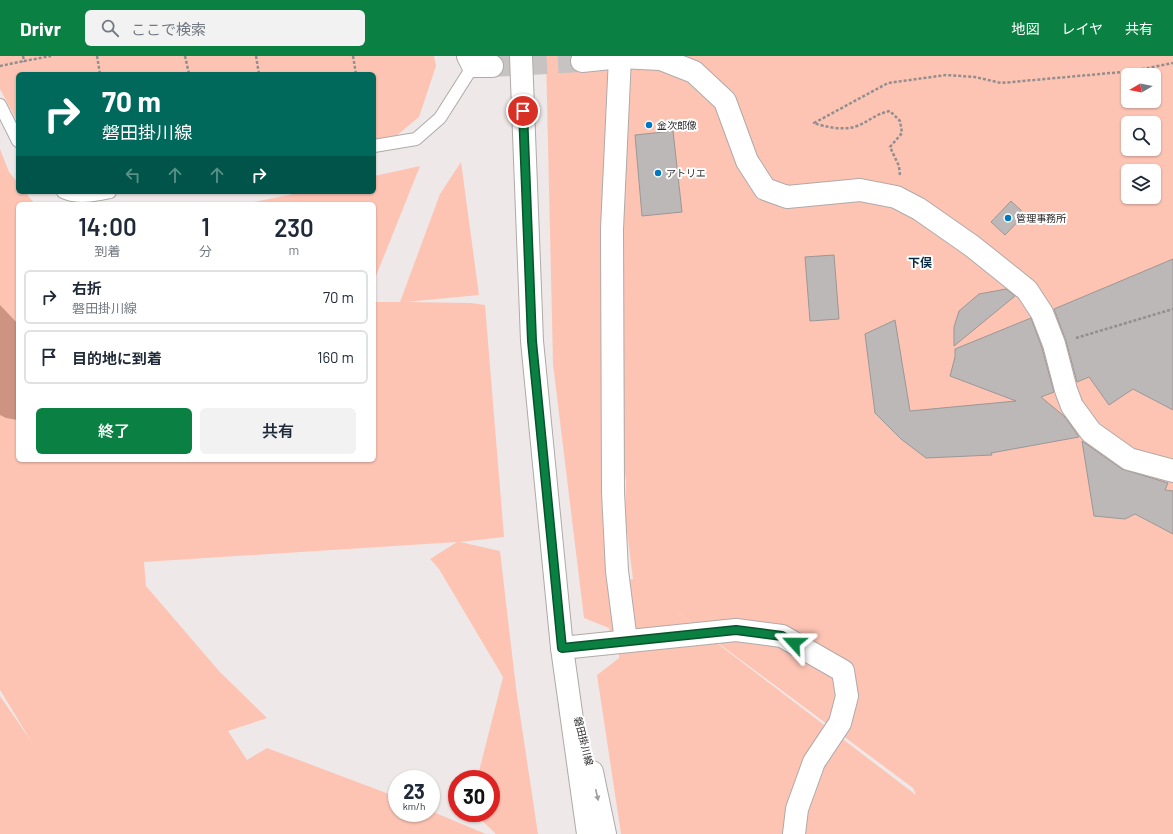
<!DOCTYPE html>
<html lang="ja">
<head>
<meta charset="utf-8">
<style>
  :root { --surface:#fff; --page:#f2f2f3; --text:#1f2937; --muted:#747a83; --line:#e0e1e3; --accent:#0b8043 }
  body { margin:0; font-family:Barlow,"Noto Sans JP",sans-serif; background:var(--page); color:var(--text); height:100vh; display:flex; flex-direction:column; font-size:15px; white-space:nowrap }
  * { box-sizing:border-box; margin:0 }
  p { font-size:13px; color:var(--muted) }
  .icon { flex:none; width:22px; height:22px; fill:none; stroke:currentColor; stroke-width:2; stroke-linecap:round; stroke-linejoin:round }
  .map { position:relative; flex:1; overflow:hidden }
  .sheet { position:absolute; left:16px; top:146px; width:360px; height:260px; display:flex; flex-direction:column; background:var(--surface); border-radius:6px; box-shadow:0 1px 3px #0004 }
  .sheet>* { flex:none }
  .hud { position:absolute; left:16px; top:16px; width:360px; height:122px; border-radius:6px; box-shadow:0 1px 3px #0004; background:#00695c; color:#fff; overflow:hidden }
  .needle { width:26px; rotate:260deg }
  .fabs { position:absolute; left:1121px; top:12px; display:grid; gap:8px }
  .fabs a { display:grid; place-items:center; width:40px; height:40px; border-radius:6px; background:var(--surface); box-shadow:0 1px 3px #0004; font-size:20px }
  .speed { position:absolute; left:388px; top:714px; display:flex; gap:8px; font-size:20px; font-weight:700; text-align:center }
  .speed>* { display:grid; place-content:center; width:52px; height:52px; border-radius:50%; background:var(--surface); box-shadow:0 1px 3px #0004; line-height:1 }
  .speed small { font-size:10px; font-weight:400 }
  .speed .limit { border:6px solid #d22; background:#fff; color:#111 }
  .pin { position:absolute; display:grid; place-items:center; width:34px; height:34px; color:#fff; margin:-17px; border:2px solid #fff; border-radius:50%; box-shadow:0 1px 4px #0007 }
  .me { position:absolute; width:44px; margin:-22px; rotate:294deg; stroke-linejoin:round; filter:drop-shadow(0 0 3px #0008) }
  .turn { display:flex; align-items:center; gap:14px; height:84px; padding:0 20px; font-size:18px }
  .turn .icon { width:52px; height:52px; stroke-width:2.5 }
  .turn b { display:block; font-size:28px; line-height:34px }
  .lanes { display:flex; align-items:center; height:38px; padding:0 20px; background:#0003; justify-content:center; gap:20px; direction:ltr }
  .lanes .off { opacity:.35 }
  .eta { display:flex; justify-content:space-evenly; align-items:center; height:68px; text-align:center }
  .eta b { font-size:24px; font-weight:600; line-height:28px }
  .primary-button { display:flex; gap:8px; margin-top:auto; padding:8px 20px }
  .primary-button a { flex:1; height:46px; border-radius:6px; background:var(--accent); color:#fff; font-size:16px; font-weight:600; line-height:46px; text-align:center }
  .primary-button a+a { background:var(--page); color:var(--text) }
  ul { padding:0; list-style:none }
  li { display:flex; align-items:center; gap:12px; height:54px; margin:0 8px 6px; padding:0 12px; border:2px solid var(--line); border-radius:6px }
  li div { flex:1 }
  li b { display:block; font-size:15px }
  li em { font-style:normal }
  header { display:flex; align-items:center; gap:24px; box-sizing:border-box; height:56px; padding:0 20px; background:var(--accent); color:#fff }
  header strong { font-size:19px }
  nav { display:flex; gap:22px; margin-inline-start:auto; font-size:14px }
  .search { width:280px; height:36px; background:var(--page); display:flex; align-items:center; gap:10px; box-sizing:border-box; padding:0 14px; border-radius:6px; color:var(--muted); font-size:15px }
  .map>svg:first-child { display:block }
  .green { fill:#fdc4b4; fill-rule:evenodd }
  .water { fill:#cd9383 }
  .building { fill:#bcb8b7; stroke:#9b9796 }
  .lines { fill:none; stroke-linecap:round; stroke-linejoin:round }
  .street-tunnel { stroke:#c7c3c2; stroke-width:22; stroke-dasharray:22 11; stroke-linecap:butt }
  .lane-casing { stroke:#afaaa9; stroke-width:14 }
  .street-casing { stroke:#afaaa9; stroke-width:24 }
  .secondary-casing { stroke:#afaaa9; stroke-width:24 }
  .path { stroke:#928e8e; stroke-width:2.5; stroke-dasharray:3 2; stroke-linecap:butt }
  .lane { stroke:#fff; stroke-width:12 }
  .street { stroke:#fff; stroke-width:22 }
  .secondary { stroke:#fff; stroke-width:22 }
  .oneway { fill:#a09f9f }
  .route-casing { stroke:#07532c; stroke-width:10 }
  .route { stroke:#0b8043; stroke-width:7 }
  .poi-dot { fill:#0178c1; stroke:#fff; stroke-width:1.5 }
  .labels { text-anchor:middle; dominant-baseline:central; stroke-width:4; stroke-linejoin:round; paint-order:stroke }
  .poi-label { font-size:10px; fill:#2c2a2a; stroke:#fff; text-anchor:start }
  .street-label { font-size:10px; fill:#2c2a2a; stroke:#fff }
  .quarter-label { font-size:12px; font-weight:bold; fill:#0b2b45; stroke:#fff }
</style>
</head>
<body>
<header>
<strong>Drivr</strong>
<div class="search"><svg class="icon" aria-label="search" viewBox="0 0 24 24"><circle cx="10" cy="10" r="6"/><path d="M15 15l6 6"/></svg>ここで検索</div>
<nav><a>地図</a><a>レイヤ</a><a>共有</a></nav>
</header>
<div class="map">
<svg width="1173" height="778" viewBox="0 0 1173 778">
  <rect width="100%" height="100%" fill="#eee9e8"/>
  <g class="green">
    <polygon points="0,0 434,0 436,10 419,61 390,85 374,87 374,18 18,18 18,67 0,33"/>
    <path d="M546 0H1173V778H621L597 619 619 602V586L612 587 609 572 584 562 553 308ZM1128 19H1154V45H1128ZM1128 67H1154V93H1128ZM1128 115H1154V141H1128ZM623 401 626 426 625 460 633 523 622 525ZM671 552 913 732 916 739Z"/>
    <polygon points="0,93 9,116 18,127 18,136 25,136 35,148 18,148 18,404 374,404 374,246 400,246 440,138 461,106 479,239 405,246 471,247 485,249 504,481 460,486 500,495 516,632 538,778 496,778 474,757 491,757 491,723 477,723 503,621 439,513 430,503 457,486 144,506 146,530 219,615 267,662 228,675 247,704 267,692 397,741 397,757 431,757 431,755 486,778 0,778 0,640 31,685 0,634"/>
    <polygon points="420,110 374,225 374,148 244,148 303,136 374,136 374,120"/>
  </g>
  <polygon class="water" points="0,249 18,268 18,364 6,362 0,359"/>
  <g class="building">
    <polygon points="673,75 682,156 642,160 635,79"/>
    <polygon points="1011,145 1025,158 1005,179 991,166"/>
    <polygon points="834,199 839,263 810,265 805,201"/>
    <polygon points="1173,203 1173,354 1133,333 1109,349 1089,321 1077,326 1066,285 1054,253"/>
    <polygon points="1006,233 1015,240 954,290 954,271 959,255 979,238"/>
    <polygon points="1031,262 1042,292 1054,336 1041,341 1065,361 1079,381 991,397 992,399 926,402 901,383 875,357 865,278 895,264 910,355 1016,345 950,320 955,301 955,293"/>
    <polygon points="1082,385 1122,413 1168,427 1165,434 1173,435 1173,478 1135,458 1125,463 1094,460"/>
  </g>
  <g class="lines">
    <polyline class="street-tunnel" points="492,10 582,5"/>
    <g class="lane-casing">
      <g id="lane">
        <polyline points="0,49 18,85"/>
        <polyline points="374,90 416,83 440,62 473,10"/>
        <path d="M63 136C77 143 95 139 110 136"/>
      </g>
    </g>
    <g class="street-casing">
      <g id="street">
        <polyline points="468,0 473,10 492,10"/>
        <polyline points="620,1 612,173 613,436 617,515 626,585"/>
        <polyline points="582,5 620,1 661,3 694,16 725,45 747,105 765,133 787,141 860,134 896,141 919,153 972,190 1027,234 1042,257 1054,288 1066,334 1072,350 1091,376 1129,403 1173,415"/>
        <polyline points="562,592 736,574 782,580 843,615 847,640 840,667 814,706 797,753 794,778"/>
      </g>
    </g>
    <g class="secondary-casing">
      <g id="secondary">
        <polyline points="521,0 532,285 562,592 588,778"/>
        <polyline points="592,716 605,778"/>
      </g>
    </g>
    <g class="path">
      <polyline points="23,0 24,5 51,0"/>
      <polyline points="97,0 100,18"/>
      <polyline points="185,0 189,18"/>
      <polyline points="256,0 259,18"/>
      <polyline points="353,0 356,18"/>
      <polyline points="0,10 24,5"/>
      <path d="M900 119 899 110 890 91 902 77 900 65 890 55C875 58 870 65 857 70 845 75 825 71 814 67L888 27 946 19 975 21 1001 27 1133 15 1173 7"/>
      <polyline points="1076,282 1173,253"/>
    </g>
    <use href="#lane" class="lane"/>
    <use href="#street" class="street"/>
    <use href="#secondary" class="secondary"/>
  </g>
  <defs><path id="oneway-solid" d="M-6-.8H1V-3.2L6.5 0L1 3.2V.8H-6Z"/></defs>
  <use class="oneway" href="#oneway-solid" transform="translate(597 739) rotate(77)"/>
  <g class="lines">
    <g class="route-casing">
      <polyline id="route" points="523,55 532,285 562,592 736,574 782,580 794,587"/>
    </g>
    <use href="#route" class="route"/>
  </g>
  <g class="poi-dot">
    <circle cx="649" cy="69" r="4"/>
    <circle cx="658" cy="117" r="4"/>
    <circle cx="1008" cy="162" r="4"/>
  </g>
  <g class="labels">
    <g class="poi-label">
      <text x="657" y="69">金次郎像</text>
      <text x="666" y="117">アトリエ</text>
      <text x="1016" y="162">管理事務所</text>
    </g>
    <g class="street-label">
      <text transform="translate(584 685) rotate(76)">磐田掛川線</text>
    </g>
    <g class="quarter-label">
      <text x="920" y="206">下俣</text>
    </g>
  </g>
</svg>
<div class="fabs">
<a><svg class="needle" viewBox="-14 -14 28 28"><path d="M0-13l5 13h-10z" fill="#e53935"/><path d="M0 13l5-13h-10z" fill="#747a83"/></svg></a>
<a><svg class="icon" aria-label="search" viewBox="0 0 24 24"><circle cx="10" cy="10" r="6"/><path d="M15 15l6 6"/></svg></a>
<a><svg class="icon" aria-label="layers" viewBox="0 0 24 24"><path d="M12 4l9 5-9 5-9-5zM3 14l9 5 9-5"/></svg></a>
</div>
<div class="speed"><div>23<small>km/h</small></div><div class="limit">30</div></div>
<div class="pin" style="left:523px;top:55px;background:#d93025"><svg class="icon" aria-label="arrive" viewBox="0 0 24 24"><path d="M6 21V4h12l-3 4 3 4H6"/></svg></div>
<svg class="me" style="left:794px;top:587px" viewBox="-20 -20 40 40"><path d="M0-17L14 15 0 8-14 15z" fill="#0b8043" stroke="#fff" stroke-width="4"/></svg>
<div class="hud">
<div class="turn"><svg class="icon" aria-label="right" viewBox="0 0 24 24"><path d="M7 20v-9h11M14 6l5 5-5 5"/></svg><div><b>70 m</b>磐田掛川線</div></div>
<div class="lanes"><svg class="icon off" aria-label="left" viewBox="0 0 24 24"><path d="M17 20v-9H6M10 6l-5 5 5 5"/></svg><svg class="icon off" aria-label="ahead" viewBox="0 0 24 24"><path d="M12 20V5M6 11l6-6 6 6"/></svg><svg class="icon off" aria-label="ahead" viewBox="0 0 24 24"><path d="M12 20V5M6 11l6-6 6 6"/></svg><svg class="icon" aria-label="right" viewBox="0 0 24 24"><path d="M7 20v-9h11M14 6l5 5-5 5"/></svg></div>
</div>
<section class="sheet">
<div class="eta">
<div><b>14:00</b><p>到着</p></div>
<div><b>1</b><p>分</p></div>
<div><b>230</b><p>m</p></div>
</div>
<ul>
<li><svg class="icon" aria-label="right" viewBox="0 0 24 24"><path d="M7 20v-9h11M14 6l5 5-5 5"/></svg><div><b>右折</b><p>磐田掛川線</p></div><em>70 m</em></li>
<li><svg class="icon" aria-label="arrive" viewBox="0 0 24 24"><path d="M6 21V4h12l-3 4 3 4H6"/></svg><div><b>目的地に到着</b></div><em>160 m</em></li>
</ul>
<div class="primary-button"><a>終了</a><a>共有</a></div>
</section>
</div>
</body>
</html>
